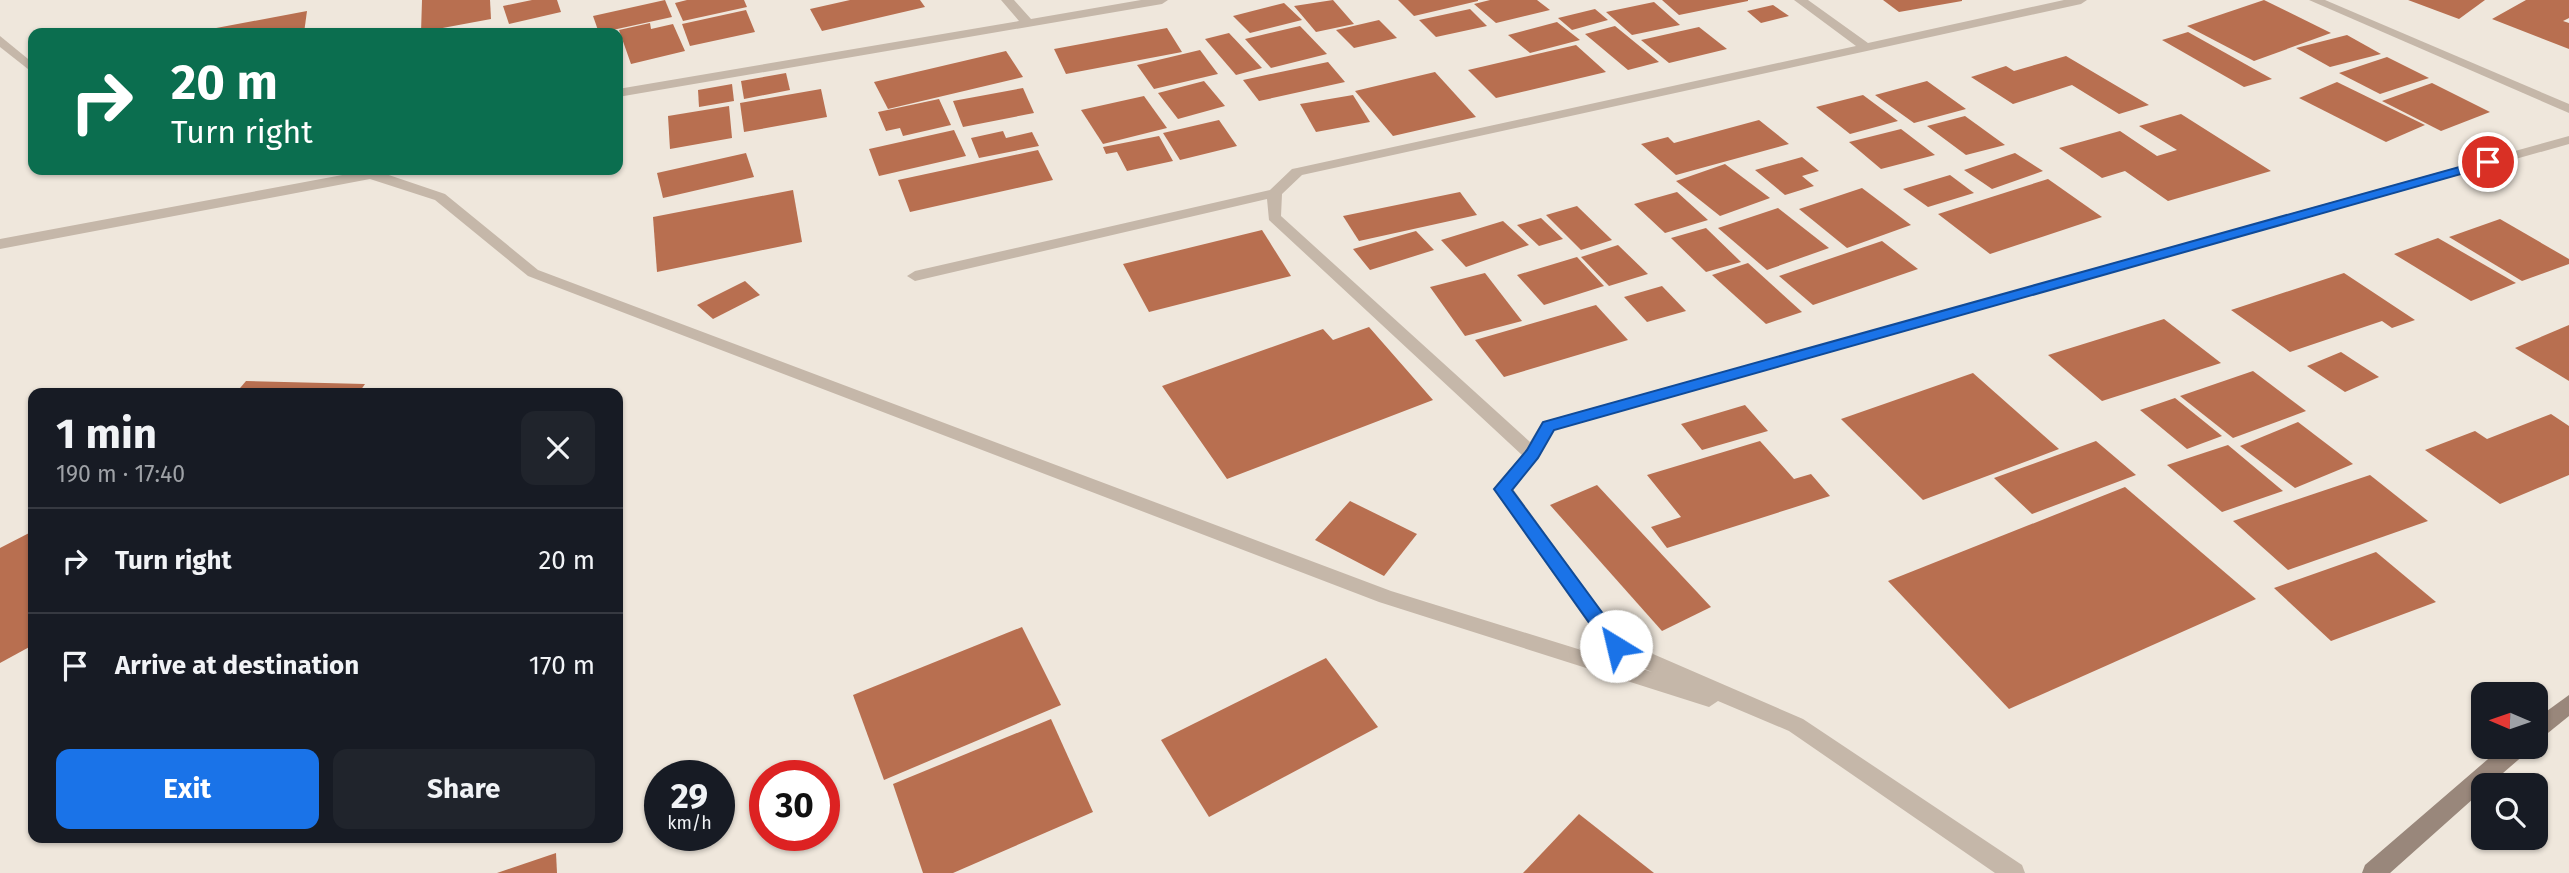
<!DOCTYPE html>
<html lang="en">
<head>
<meta charset="utf-8">
<style>
  :root { --surface:#171b24; --page:#20242c; --text:#f1f3f6; --muted:#9ea1a6; --line:#363941; --accent:#1a73e8 }
  body { margin:0; font-family:"Fira Sans",sans-serif; background:var(--page); color:var(--text); height:100vh; display:flex; flex-direction:column; font-size:26px; white-space:nowrap }
  * { box-sizing:border-box; margin:0 }
  p { font-size:23px; color:var(--muted) }
  .icon { flex:none; width:38px; height:38px; fill:none; stroke:currentColor; stroke-width:2; stroke-linecap:round; stroke-linejoin:round }
  .map { position:relative; flex:1; overflow:hidden }
  .details { position:absolute; left:28px; top:388px; width:595px; height:455px; display:flex; flex-direction:column; background:var(--surface); border-radius:14px; box-shadow:0 2px 5px #0004 }
  .details>* { flex:none }
  .banner { position:absolute; left:28px; top:28px; width:595px; height:147px; border-radius:14px; box-shadow:0 2px 5px #0004; background:#0b6e4f; color:#fff; overflow:hidden }
  .needle { width:46px; rotate:272deg }
  .tools { position:absolute; left:2471px; top:682px; display:grid; gap:14px }
  .tools a { display:grid; place-items:center; width:77px; height:77px; border-radius:14px; background:var(--surface); box-shadow:0 2px 5px #0004; font-size:35px }
  .speed { position:absolute; left:644px; top:760px; display:flex; gap:14px; font-size:35px; font-weight:700; text-align:center }
  .speed>* { display:grid; place-content:center; width:91px; height:91px; border-radius:50%; background:var(--surface); box-shadow:0 2px 5px #0004; line-height:1 }
  .speed small { font-size:18px; font-weight:400 }
  .speed .limit { border:10px solid #d22; background:#fff; color:#111 }
  .pin { position:absolute; display:grid; place-items:center; width:60px; height:60px; color:#fff; margin:-30px; border:4px solid #fff; border-radius:50%; box-shadow:0 2px 7px #0007 }
  .me { position:absolute; width:77px; margin:-38px; rotate:324deg; stroke-linejoin:round; filter:drop-shadow(0 0 5px #0008) }
  .turn { display:flex; align-items:center; gap:24px; height:147px; padding:0 28px; font-size:32px }
  .turn .icon { width:91px; height:91px; stroke-width:2.5 }
  .turn b { display:block; font-size:49px; line-height:60px }
  .round { display:grid; place-items:center; flex:none; width:74px; height:74px; border-radius:14px; background:var(--page) }
  .head { display:flex; align-items:center; justify-content:space-between; height:119px; padding:0 28px }
  h1 { font-size:42px; font-weight:700; line-height:52px }
  .cta { display:flex; gap:14px; margin-top:auto; padding:14px 28px }
  .cta a { flex:1; height:80px; border-radius:14px; background:var(--accent); color:#fff; font-size:28px; font-weight:700; line-height:80px; text-align:center }
  .cta a+a { background:var(--page); color:var(--text) }
  ul { padding:0; list-style:none }
  li { display:flex; align-items:center; gap:21px; height:105px; padding:0 28px; border-top:2px solid var(--line) }
  li div { flex:1 }
  li b { display:block; font-size:26px }
  li em { font-style:normal }
  .map>svg:first-child { display:block }
  .building { fill:#b86f50 }
  .lines { fill:none; stroke-linecap:round; stroke-linejoin:round }
  .street { fill:#c5b7a9; fill-rule:evenodd }
  .secondary { fill:#99877b; fill-rule:evenodd }
  .route { fill:#1a73e8; stroke:#114b97; stroke-width:2 }
</style>
</head>
<body>
<div class="map">
<svg width="2569" height="873" viewBox="0 0 2569 873">
  <rect width="100%" height="100%" fill="#efe7dc"/>
  <g class="building">
    <polygon points="422,0 490,0 491,19 421,32"/>
    <polygon points="532,0 557,0 561,12 509,24 503,6"/>
    <polygon points="665,0 672,17 599,33 593,16"/>
    <polygon points="687,0 744,0 747,7 683,21 675,3"/>
    <polygon points="850,0 920,0 925,7 822,31 810,9"/>
    <polygon points="1333,0 1354,24 1316,32 1294,6"/>
    <polygon points="1398,0 1478,0 1478,1 1414,16"/>
    <polygon points="1490,0 1537,0 1550,10 1496,23 1474,4"/>
    <polygon points="1662,0 1748,0 1748,1 1679,15"/>
    <polygon points="1883,0 1962,0 1962,1 1899,12"/>
    <polygon points="2264,0 2331,33 2254,61 2187,26"/>
    <polygon points="2408,0 2485,0 2459,19"/>
    <polygon points="2526,0 2569,0 2569,18 2563,21 2569,23 2569,49 2492,19"/>
    <polygon points="1654,2 1680,25 1632,35 1606,12"/>
    <polygon points="1284,3 1302,20 1250,33 1233,16"/>
    <polygon points="1773,5 1789,16 1761,23 1747,11"/>
    <polygon points="1470,9 1487,26 1436,37 1419,20"/>
    <polygon points="1595,9 1608,20 1572,30 1558,18"/>
    <polygon points="746,10 755,32 690,46 682,24"/>
    <polygon points="307,11 304,33 195,33 195,32"/>
    <polygon points="1379,20 1397,38 1354,48 1336,30"/>
    <polygon points="1557,22 1580,40 1530,53 1508,35"/>
    <polygon points="650,23 651,29 673,24 685,51 631,64 619,30"/>
    <polygon points="1300,26 1327,54 1271,68 1245,39"/>
    <polygon points="1615,26 1659,62 1628,70 1585,34"/>
    <polygon points="1699,27 1727,49 1669,63 1641,40"/>
    <polygon points="1167,28 1182,52 1066,74 1054,49"/>
    <polygon points="2188,32 2272,79 2244,87 2162,40"/>
    <polygon points="1229,33 1262,68 1236,75 1205,39"/>
    <polygon points="2347,35 2381,54 2330,67 2296,48"/>
    <polygon points="1576,45 1606,72 1496,98 1468,70"/>
    <polygon points="1200,50 1218,74 1154,89 1137,65"/>
    <polygon points="1006,51 1023,77 888,109 874,82"/>
    <polygon points="2066,56 2149,105 2119,114 2072,85 2013,104 1971,77 2006,66 2014,71"/>
    <polygon points="2387,57 2429,78 2380,94 2339,73"/>
    <polygon points="1328,62 1345,82 1259,101 1243,80"/>
    <polygon points="1435,72 1476,117 1393,136 1355,91"/>
    <polygon points="786,73 790,90 744,99 741,81"/>
    <polygon points="1204,81 1225,106 1178,119 1158,93"/>
    <polygon points="1927,81 1966,109 1914,123 1875,95"/>
    <polygon points="2337,82 2425,125 2386,142 2299,98"/>
    <polygon points="2432,83 2490,112 2441,131 2382,101"/>
    <polygon points="732,84 734,101 699,107 698,90"/>
    <polygon points="1023,88 1034,113 963,127 953,101"/>
    <polygon points="821,89 827,117 744,132 740,103"/>
    <polygon points="1353,95 1370,122 1316,132 1300,104"/>
    <polygon points="1863,95 1898,121 1850,134 1816,107"/>
    <polygon points="1144,96 1167,128 1103,144 1081,110"/>
    <polygon points="939,99 951,125 903,136 900,128 886,131 878,112"/>
    <polygon points="729,106 732,138 670,149 668,116"/>
    <polygon points="2181,114 2271,171 2168,201 2125,171 2102,178 2059,148 2120,131 2157,156 2177,150 2139,126"/>
    <polygon points="1965,116 2005,145 1966,155 1927,126"/>
    <polygon points="1219,120 1237,146 1180,160 1163,133"/>
    <polygon points="1759,120 1789,144 1676,175 1641,144 1668,137 1674,143"/>
    <polygon points="1901,129 1935,155 1881,169 1849,142"/>
    <polygon points="954,130 966,156 879,176 869,149"/>
    <polygon points="1003,131 1006,138 1032,132 1039,146 979,158 971,138"/>
    <polygon points="1159,136 1173,161 1127,171 1117,152 1106,154 1103,147"/>
    <polygon points="1038,150 1053,180 910,212 898,180"/>
    <polygon points="746,153 754,177 663,198 657,173"/>
    <polygon points="2015,153 2043,171 1992,189 1964,170"/>
    <polygon points="1802,157 1819,171 1802,176 1814,186 1785,195 1755,170"/>
    <polygon points="1725,164 1770,198 1720,216 1676,181"/>
    <polygon points="1950,175 1974,193 1928,207 1903,189"/>
    <polygon points="2048,179 2102,217 1990,254 1938,214"/>
    <polygon points="1862,188 1911,225 1847,248 1799,209"/>
    <polygon points="793,190 802,242 657,272 653,217"/>
    <polygon points="1460,192 1477,215 1359,241 1343,216"/>
    <polygon points="1677,192 1708,220 1665,233 1634,204"/>
    <polygon points="1577,206 1612,240 1581,250 1546,215"/>
    <polygon points="1778,208 1829,248 1767,270 1718,228"/>
    <polygon points="1541,218 1563,239 1539,246 1517,225"/>
    <polygon points="2500,219 2569,259 2569,264 2522,281 2449,237"/>
    <polygon points="1503,221 1529,245 1466,267 1441,240"/>
    <polygon points="1706,228 1741,262 1706,272 1671,238"/>
    <polygon points="1262,230 1291,276 1149,312 1123,264"/>
    <polygon points="1416,231 1434,250 1370,270 1353,249"/>
    <polygon points="2438,238 2516,283 2471,301 2394,254"/>
    <polygon points="1882,241 1918,269 1813,305 1779,276"/>
    <polygon points="1618,245 1648,274 1609,286 1581,257"/>
    <polygon points="1577,257 1604,286 1544,305 1517,275"/>
    <polygon points="1748,263 1802,312 1766,324 1712,275"/>
    <polygon points="1485,273 1522,321 1465,336 1430,287"/>
    <polygon points="2344,273 2415,320 2392,328 2382,321 2290,352 2231,310"/>
    <polygon points="745,281 760,295 713,319 697,305"/>
    <polygon points="1662,286 1686,311 1647,322 1624,297"/>
    <polygon points="1596,305 1628,340 1504,377 1475,340"/>
    <polygon points="2164,319 2221,363 2102,401 2048,355"/>
    <polygon points="2569,325 2569,381 2515,348"/>
    <polygon points="1369,327 1433,400 1227,479 1162,386 1323,329 1333,340"/>
    <polygon points="2341,352 2379,377 2345,392 2307,366"/>
    <polygon points="2253,371 2306,411 2233,438 2180,396"/>
    <polygon points="1973,373 2059,449 1923,500 1841,419"/>
    <polygon points="246,381 365,384 358,394 235,394"/>
    <polygon points="2175,398 2222,436 2187,449 2140,410"/>
    <polygon points="1745,405 1768,431 1702,450 1681,424"/>
    <polygon points="2551,414 2569,426 2569,475 2500,504 2425,450 2475,431 2487,439"/>
    <polygon points="2298,422 2353,464 2295,488 2240,446"/>
    <polygon points="1760,441 1794,479 1811,474 1830,496 1667,548 1651,527 1681,517 1647,475"/>
    <polygon points="2096,441 2136,475 2032,514 1994,478"/>
    <polygon points="2228,445 2283,491 2222,512 2167,465"/>
    <polygon points="2370,475 2428,521 2288,570 2233,521"/>
    <polygon points="1597,485 1711,607 1662,631 1550,505"/>
    <polygon points="2125,487 2256,599 2009,709 1888,581"/>
    <polygon points="1350,501 1417,534 1384,576 1315,540"/>
    <polygon points="33,531 33,645 0,663 0,548"/>
    <polygon points="2376,552 2436,602 2331,641 2274,588"/>
    <polygon points="1022,627 1061,705 884,780 853,695"/>
    <polygon points="1326,658 1378,727 1209,817 1161,740"/>
    <polygon points="1051,719 1093,812 953,873 923,873 893,784"/>
    <polygon points="1579,814 1654,873 1523,873"/>
    <polygon points="556,853 557,873 497,873"/>
  </g>
  <g class="lines">
    <g class="street">
      <polygon points="1001,0 1014,0 1031,19 1141,0 1168,0 1162,4 618,97 618,89 1019,21"/>
      <polygon points="1794,0 1808,0 1868,43 2064,0 2087,0 2081,4 1302,175 1282,194 1281,216 1530,442 1542,422 2569,136 2569,144 1554,430 1538,458 1513,489 1623,641 1803,719 2022,865 2025,873 1995,873 1789,731 1718,701 1709,707 1379,602 528,276 435,200 370,179 0,249 0,239 353,173 350,170 377,171 445,194 538,270 1391,591 1652,672 1609,653 1497,494 1494,489 1497,484 1522,455 1269,220 1267,199 915,281 907,276 915,271 1270,190 1292,169 1297,168 1856,46"/>
      <polygon points="2309,0 2325,0 2569,104 2569,113"/>
      <polygon points="0,36 33,63 33,73 0,47"/>
    </g>
    <g class="secondary">
      <polygon points="2569,695 2569,716 2543,737 2536,740 2536,719"/>
      <polygon points="2502,747 2528,747 2525,754 2488,786 2483,786 2483,790 2390,873 2362,873 2365,865"/>
    </g>
  </g>
  <polygon class="route" points="2488,159 2495,162 2493,165 1554,430 1538,458 1512,490 1623,641 1625,646 1623,652 1610,652 1494,489 1527,450 1543,422"/>
</svg>
<div class="tools">
<a><svg class="needle" viewBox="-14 -14 28 28"><path d="M0-13l5 13h-10z" fill="#e53935"/><path d="M0 13l5-13h-10z" fill="#9ea1a6"/></svg></a>
<a><svg class="icon" aria-label="search" viewBox="0 0 24 24"><circle cx="10" cy="10" r="6"/><path d="M15 15l6 6"/></svg></a>
</div>
<div class="speed"><div>29<small>km/h</small></div><div class="limit">30</div></div>
<div class="pin" style="left:2488px;top:162px;background:#d93025"><svg class="icon" aria-label="arrive" viewBox="0 0 24 24"><path d="M6 21V4h12l-3 4 3 4H6"/></svg></div>
<svg class="me" style="left:1616px;top:646px" viewBox="-20 -20 40 40"><circle r="19" fill="#fff"/><path d="M0-13L10 11 0 6-10 11z" fill="#1a73e8"/></svg>
<div class="banner">
<div class="turn"><svg class="icon" aria-label="right" viewBox="0 0 24 24"><path d="M7 20v-9h11M14 6l5 5-5 5"/></svg><div><b>20 m</b>Turn right</div></div>
</div>
<section class="details">
<div class="head"><div><h1>1 min</h1><p>190 m · 17:40</p></div><a class="round"><svg class="icon" aria-label="close" viewBox="0 0 24 24"><path d="M6 6l12 12M18 6L6 18"/></svg></a></div>
<ul>
<li><svg class="icon" aria-label="right" viewBox="0 0 24 24"><path d="M7 20v-9h11M14 6l5 5-5 5"/></svg><div><b>Turn right</b></div><em>20 m</em></li>
<li><svg class="icon" aria-label="arrive" viewBox="0 0 24 24"><path d="M6 21V4h12l-3 4 3 4H6"/></svg><div><b>Arrive at destination</b></div><em>170 m</em></li>
</ul>
<div class="cta"><a>Exit</a><a>Share</a></div>
</section>
</div>
</body>
</html>
